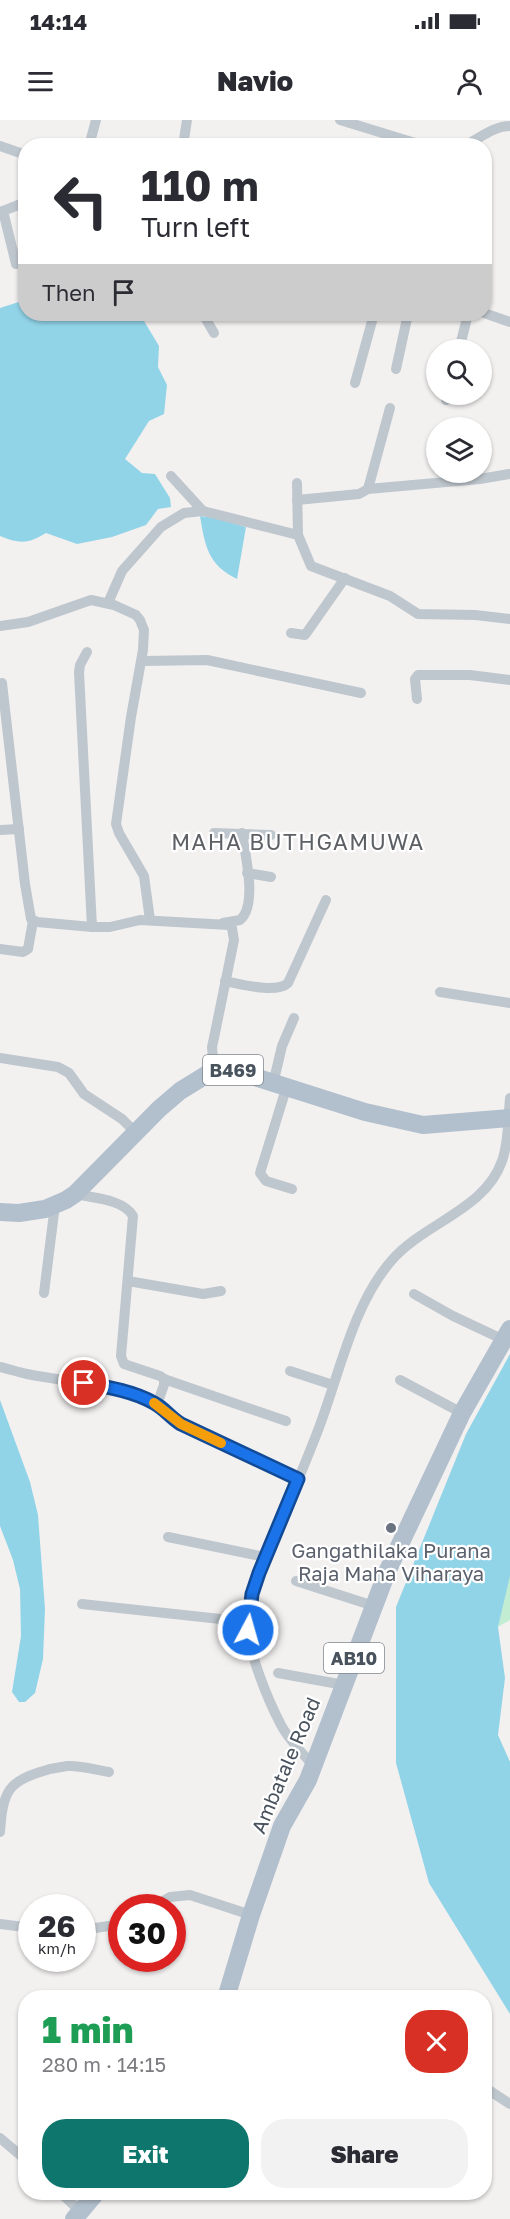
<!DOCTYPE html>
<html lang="en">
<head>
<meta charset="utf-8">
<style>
  :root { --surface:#fff; --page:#f2f2f3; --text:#2b2b33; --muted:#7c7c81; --accent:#0f766e }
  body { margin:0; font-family:"Golos Text",sans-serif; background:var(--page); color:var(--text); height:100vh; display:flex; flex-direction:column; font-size:22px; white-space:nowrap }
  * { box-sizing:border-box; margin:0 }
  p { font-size:20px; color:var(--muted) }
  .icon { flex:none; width:33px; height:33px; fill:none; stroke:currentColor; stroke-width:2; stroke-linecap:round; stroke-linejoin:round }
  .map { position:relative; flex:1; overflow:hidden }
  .sheet { position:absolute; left:18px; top:1870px; width:474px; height:210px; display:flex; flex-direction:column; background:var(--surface); border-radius:24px; box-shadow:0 2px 4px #0004 }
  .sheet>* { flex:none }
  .hud { position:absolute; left:18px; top:18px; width:474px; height:183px; border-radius:24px; box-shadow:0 2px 4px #0004; background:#fff; color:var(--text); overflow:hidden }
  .controls { position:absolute; left:426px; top:219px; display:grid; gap:12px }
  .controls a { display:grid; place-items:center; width:66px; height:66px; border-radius:50%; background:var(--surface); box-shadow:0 2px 4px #0004; font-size:30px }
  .speed { position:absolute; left:18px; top:1774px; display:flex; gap:12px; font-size:30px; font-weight:700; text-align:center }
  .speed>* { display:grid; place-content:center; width:78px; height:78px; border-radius:50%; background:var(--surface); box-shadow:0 2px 4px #0004; line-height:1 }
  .speed small { font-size:15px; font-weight:400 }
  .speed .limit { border:9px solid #d22; background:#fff; color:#111 }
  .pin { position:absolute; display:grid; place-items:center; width:51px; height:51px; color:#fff; margin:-26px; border:3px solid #fff; border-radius:50%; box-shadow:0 2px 6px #0007 }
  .me { position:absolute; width:66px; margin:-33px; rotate:6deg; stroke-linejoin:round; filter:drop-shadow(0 0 4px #0008) }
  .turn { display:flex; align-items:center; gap:21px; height:126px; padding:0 24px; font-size:27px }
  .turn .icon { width:78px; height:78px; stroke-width:2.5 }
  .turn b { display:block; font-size:42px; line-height:51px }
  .then { display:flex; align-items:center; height:57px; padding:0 24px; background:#0003; gap:12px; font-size:22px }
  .round { display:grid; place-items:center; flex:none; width:63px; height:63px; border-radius:24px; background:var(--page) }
  .overview { display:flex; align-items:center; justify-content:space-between; height:102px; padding:0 24px }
  h1 { font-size:36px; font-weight:800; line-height:45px; color:#1e9e55 }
  .action { display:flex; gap:12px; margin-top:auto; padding:12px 24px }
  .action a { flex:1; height:69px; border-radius:24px; background:var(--accent); color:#fff; font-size:24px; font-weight:800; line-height:69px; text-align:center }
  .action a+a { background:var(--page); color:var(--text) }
  .status { display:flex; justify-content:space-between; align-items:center; height:42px; padding:0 30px; background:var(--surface); direction:ltr }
  .status svg { height:16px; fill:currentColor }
  header { display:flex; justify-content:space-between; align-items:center; height:78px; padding:0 24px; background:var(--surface); font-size:27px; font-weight:800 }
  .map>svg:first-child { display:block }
  .green { fill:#c2edd3 }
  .water { fill:#91d4e8 }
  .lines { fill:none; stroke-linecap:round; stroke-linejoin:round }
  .street { stroke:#bfc7ce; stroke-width:10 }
  .primary { stroke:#b2bfcd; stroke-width:18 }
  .route-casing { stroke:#114b97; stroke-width:15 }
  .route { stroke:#1a73e8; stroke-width:10 }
  .slow { stroke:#f59e0b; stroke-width:10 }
  .worship-dot { fill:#6b7280; stroke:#fff; stroke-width:2 }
  .labels { text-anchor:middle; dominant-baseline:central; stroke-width:4.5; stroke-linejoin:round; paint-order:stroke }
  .shield { fill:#fff; stroke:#80878e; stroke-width:1.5 }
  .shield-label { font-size:18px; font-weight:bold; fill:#49535d }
  .worship-label { font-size:20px; fill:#5b616d; stroke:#fff }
  .street-label { font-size:20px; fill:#49535d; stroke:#fff }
  .quarter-label { font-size:22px; letter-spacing:1.5px; fill:#5d6065; stroke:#fff }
</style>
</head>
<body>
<div class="status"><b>14:14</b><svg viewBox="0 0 49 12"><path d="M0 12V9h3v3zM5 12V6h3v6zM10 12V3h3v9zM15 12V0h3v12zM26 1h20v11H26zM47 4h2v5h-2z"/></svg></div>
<header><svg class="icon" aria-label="menu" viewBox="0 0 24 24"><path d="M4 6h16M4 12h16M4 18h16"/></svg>Navio<svg class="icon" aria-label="person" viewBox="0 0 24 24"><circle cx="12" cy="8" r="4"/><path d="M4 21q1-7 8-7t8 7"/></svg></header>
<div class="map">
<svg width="510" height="2099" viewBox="0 0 510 2099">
  <rect width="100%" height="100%" fill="#f3f0f0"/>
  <polygon class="green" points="510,1456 510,1500 498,1507 508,1461"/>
  <g class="water">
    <path d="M25 180 26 194H108L110 198 144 201 159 226 158 247 167 265 164 294 149 301 125 339 142 353 155 354 170 378 171 387 158 389 146 405 112 417 77 424 46 413C28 424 20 424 0 416V188Z"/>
    <path d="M200 396 215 398 246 407 237 459C208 445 205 426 200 396Z"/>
    <polygon points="510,1234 510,1456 498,1507 505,1558 498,1615 510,1642 510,1894 429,1763 396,1643 396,1487 466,1314"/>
    <polygon points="0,1280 30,1362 38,1395 45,1489 43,1539 35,1573 25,1582 19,1582 12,1572 21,1516 20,1469 13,1440 0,1406"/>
  </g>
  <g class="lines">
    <g class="street">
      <polyline points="340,0 425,26"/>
      <polyline points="0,26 26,35"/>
      <polyline points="89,26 96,0"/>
      <polyline points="183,26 187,0"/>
      <path d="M464 26C479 19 493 6 510 6"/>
      <polyline points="3,91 16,144 26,143"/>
      <polyline points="0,92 26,82"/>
      <polyline points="484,193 510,202"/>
      <polyline points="203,194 214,213"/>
      <polyline points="459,230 468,194"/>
      <polyline points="396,249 408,194"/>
      <polyline points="355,263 374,194"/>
      <polyline points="446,280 448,274"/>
      <polyline points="171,356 203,391"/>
      <polyline points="297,363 298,415"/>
      <polyline points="368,369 390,288"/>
      <polyline points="297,380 359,374 368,369 480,359 509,354"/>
      <polyline points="108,483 122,451 161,407 184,393 203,391 298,415 311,446 390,476 418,494 475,495 510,499"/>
      <polyline points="0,506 28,502 91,480 114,485 136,495 140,500 144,510 143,530 131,597 116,704 119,713 144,756 150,800"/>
      <polyline points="291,513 305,515 345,458"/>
      <polyline points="87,532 80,545 79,552 92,807"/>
      <polyline points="142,541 207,540 361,573"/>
      <polyline points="2,563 25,764 31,799 37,802 92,807 110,807 140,800 229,805 232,808 234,820 215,913 212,927 214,950"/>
      <polyline points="417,579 415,559 418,555 470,555 510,560"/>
      <polyline points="0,710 19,709"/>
      <polyline points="214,713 271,715"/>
      <polyline points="247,753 271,757"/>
      <path d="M223 803 240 800C258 785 245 734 242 713"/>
      <polyline points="0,829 23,832 28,829 33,801"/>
      <path d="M225 861C241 864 276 874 288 863L326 780"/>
      <polyline points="440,872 510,883"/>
      <polyline points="0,938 58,947 69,953 84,974 122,999 135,1012"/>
      <polyline points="273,964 282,926 294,898"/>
      <polyline points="286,969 260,1053 266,1061 292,1069"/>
      <path d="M75 1074C93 1078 123 1079 133 1096L121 1236 124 1244 160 1256 164 1259V1265L157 1284"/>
      <polyline points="128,1161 203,1174 221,1171"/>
      <polyline points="44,1173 55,1085"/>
      <polyline points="414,1174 453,1196 504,1220"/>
      <path d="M0 1247C9 1249 18 1252 27 1254 66 1262 106 1263 143 1277 158 1283 168 1295 181 1304L298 1359"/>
      <polyline points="290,1251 333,1265"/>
      <polyline points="164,1259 286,1301"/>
      <polyline points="400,1260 462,1293"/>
      <polyline points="168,1417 265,1437"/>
      <polyline points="296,1461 374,1486"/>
      <polyline points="82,1484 248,1502"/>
      <polyline points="278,1553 344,1565"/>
      <path d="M313 1645C301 1632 289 1620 281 1605 268 1580 247 1530 248 1503 249 1485 253 1469 259 1453 278 1408 297 1364 315 1318 338 1262 351 1186 392 1140 424 1103 485 1090 502 1041 509 1021 508 999 510 978"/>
      <path d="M0 1712C1 1698 2 1678 12 1667 23 1655 51 1648 67 1646 80 1645 96 1650 109 1652"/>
      <polyline points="151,1788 170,1777 190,1775 251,1795"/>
      <polyline points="0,1804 32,1808"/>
      <polyline points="82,1810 122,1804"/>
      <polyline points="484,1967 510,1984"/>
      <polyline points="0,2018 26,2040"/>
      <polyline points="61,2073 80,2091"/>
    </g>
    <g class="primary">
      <polyline points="0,1092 19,1093 45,1089 66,1080 75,1074 159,989 180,971 214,950 222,948 233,950 365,992 423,1005 510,998"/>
      <polyline points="226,1878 251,1795 282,1706 308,1660 387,1452 462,1293 510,1209"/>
      <polyline points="74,2099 96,2073"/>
    </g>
  </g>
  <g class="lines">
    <g class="route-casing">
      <path id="route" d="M84 1263C107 1267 133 1271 154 1283 164 1288 171 1298 181 1304L298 1359 259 1453 252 1474 248 1510"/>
    </g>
    <use href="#route" class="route"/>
    <polyline class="slow" points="154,1283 181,1304 221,1323"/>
  </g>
  <circle class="worship-dot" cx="391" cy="1408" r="6"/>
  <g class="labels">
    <g class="shield">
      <rect x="203" y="935" width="60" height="30" rx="4.5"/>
      <rect x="324" y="1523" width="60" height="30" rx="4.5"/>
    </g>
    <g class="shield-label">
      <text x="233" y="950">B469</text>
      <text x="354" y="1538">AB10</text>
    </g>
    <g class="worship-label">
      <text x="391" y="1430">Gangathilaka Purana<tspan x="391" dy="23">Raja Maha Viharaya</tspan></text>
    </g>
    <g class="street-label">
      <text transform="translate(285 1645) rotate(-67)">Ambatale Road</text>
    </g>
    <g class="quarter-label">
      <text x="298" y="721">MAHA BUTHGAMUWA</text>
    </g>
  </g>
</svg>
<div class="controls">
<a><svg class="icon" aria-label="search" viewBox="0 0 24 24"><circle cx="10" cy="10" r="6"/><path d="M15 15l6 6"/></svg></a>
<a><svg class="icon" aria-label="layers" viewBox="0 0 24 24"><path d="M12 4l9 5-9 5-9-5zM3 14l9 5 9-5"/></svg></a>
</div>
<div class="speed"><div>26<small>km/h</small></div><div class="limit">30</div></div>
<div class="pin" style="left:84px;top:1263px;background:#d93025"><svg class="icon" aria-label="arrive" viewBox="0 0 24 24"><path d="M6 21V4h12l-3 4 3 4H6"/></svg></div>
<svg class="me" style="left:248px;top:1510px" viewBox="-20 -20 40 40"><circle r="17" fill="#1a73e8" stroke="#fff" stroke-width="3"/><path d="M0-11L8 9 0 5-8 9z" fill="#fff"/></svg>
<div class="hud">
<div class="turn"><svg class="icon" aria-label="left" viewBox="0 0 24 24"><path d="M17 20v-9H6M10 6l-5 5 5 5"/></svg><div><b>110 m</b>Turn left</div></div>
<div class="then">Then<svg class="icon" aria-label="arrive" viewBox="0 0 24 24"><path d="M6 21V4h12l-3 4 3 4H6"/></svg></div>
</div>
<section class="sheet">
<div class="overview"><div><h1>1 min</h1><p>280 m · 14:15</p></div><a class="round" style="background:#d93025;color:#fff"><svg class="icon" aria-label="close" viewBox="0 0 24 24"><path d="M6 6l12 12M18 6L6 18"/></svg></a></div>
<div class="action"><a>Exit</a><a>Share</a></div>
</section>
</div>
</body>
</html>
